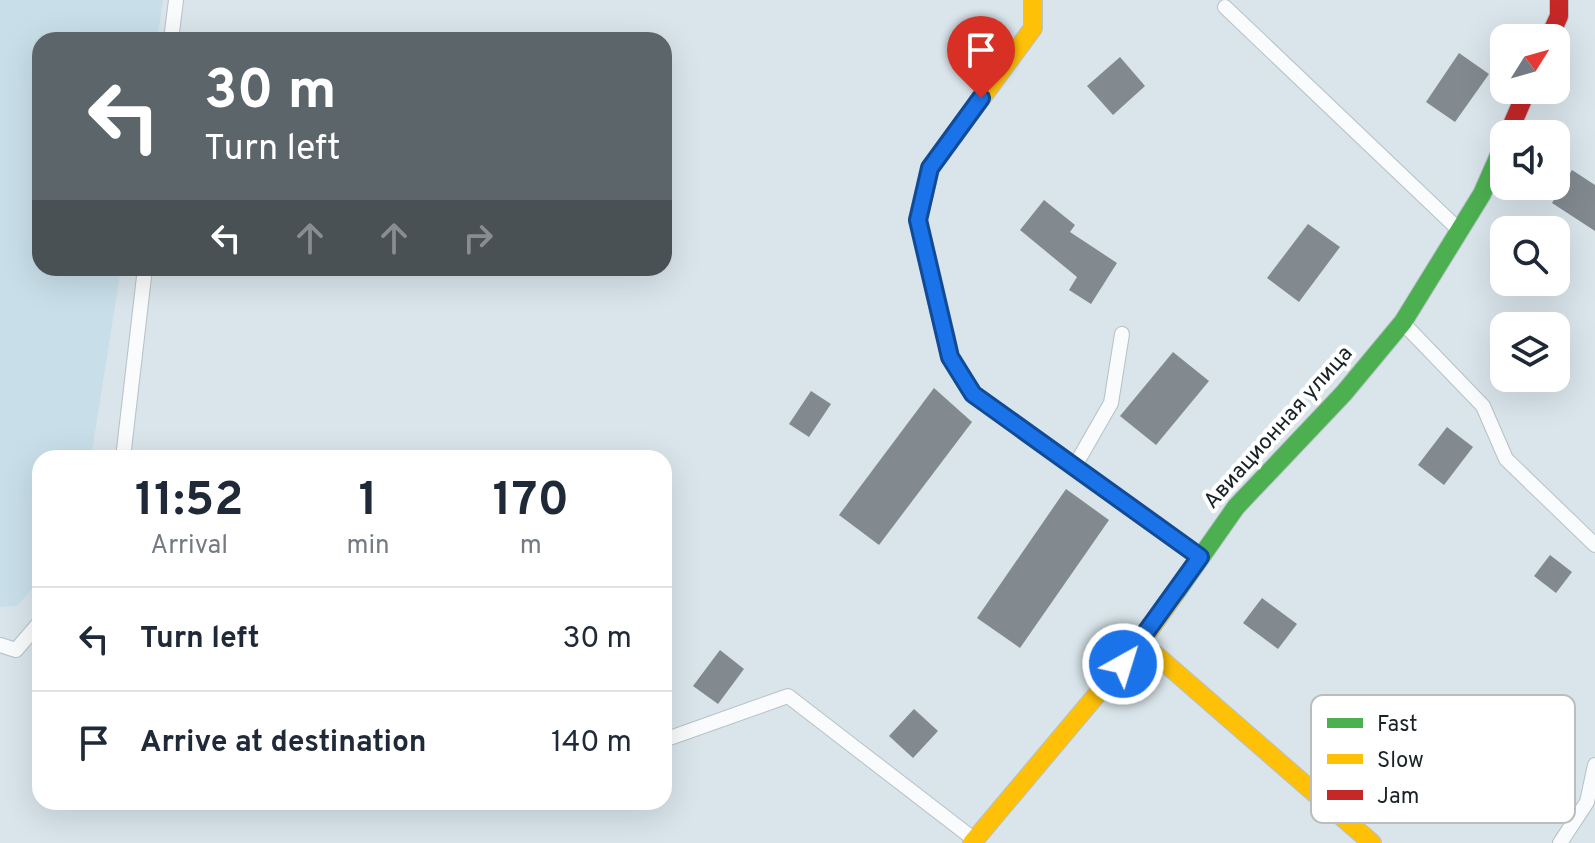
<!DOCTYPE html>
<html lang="en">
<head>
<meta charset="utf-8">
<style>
  :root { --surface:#fff; --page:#f6f6f7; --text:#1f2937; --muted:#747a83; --line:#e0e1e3 }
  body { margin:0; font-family:Overpass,sans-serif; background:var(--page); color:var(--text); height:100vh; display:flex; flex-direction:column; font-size:30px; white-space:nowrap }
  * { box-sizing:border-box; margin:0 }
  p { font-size:26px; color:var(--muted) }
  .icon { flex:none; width:44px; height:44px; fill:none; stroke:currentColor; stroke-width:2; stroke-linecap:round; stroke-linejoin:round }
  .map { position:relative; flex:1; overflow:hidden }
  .drawer { position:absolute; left:32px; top:450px; width:640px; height:360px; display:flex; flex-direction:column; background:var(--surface); border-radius:24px; box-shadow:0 8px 32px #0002 }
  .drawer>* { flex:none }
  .banner { position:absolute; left:32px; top:32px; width:640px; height:244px; border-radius:24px; box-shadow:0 8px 32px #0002; background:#5c666a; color:#fff; overflow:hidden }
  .needle { width:52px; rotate:53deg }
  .fabs { position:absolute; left:1490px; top:24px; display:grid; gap:16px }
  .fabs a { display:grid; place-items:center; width:80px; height:80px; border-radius:16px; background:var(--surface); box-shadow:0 8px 32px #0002; font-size:40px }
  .pin { position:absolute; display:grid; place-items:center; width:68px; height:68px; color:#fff; margin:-82px -34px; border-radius:50% 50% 50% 0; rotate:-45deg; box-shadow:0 0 8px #0007 }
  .pin .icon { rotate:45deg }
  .me { position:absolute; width:88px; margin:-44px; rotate:39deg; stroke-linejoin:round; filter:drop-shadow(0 0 6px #0008) }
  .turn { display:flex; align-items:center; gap:28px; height:168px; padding:0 40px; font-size:36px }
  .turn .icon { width:104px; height:104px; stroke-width:2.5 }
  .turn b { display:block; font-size:56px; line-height:68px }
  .lanes { display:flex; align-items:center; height:76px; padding:0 40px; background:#0003; justify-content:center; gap:40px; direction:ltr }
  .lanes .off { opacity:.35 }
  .eta { display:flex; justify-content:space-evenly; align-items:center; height:136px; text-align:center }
  .eta b { font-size:48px; font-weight:700; line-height:56px }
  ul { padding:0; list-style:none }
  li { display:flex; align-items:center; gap:24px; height:104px; padding:0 40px; border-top:2px solid var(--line) }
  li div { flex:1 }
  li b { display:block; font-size:30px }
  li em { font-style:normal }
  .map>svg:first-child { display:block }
  .built { fill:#c8dfe9 }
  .building { fill:#828a90 }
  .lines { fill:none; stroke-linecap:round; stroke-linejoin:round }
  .lane-casing { stroke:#b7c1c6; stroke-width:16 }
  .fast-casing { stroke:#b7c1c6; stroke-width:20 }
  .slow-casing { stroke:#b7c1c6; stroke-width:20 }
  .jam-casing { stroke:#b7c1c6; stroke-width:20 }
  .lane { stroke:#f9fbfc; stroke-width:14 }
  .fast { stroke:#4caf50; stroke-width:18 }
  .slow { stroke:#ffc107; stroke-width:18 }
  .jam { stroke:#c62828; stroke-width:18 }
  .route-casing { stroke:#114b97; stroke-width:20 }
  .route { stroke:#1a73e8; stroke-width:14 }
  .labels { text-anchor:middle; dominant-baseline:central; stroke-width:8; stroke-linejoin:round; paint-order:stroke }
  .street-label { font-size:22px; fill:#192225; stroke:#fff }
  .key { fill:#fff; stroke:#babdbe; stroke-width:2 }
  .key-label { font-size:22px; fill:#192225 }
</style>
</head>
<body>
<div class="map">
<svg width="1595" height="843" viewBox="0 0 1595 843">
  <rect width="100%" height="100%" fill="#d9e5eb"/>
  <polygon class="built" points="0,0 163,0 157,40 40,40 40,268 121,268 91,458 40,458 40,580 17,606 0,607"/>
  <g class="building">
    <polygon points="1459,53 1489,74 1455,122 1426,102"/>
    <polygon points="1120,57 1145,86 1113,115 1087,86"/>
    <polygon points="1572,170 1595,185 1595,231 1552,203"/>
    <polygon points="1044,200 1075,225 1070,232 1117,263 1091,304 1069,290 1077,277 1020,230"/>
    <polygon points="1308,224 1340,247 1299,302 1267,278"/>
    <polygon points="1173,352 1209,381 1156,445 1120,416"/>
    <polygon points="934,388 972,422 879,545 839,515"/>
    <polygon points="811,391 831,404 809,437 789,424"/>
    <polygon points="1447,427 1473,447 1444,485 1418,465"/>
    <polygon points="1066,489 1109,520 1020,648 977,618"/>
    <polygon points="1550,555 1572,572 1556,593 1534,576"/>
    <polygon points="1262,598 1297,624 1278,649 1243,623"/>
    <polygon points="720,650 744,669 718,704 693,686"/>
    <polygon points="914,709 938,731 913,758 889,736"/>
  </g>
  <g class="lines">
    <g class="lane-casing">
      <g id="lane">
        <polyline points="1225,7 1457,228"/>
        <polyline points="171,40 176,0"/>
        <polyline points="1403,323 1483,406 1506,459 1595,545"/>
        <polyline points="123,458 145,268"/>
        <polyline points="1076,464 1111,403 1122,334"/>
        <polyline points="0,645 16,650 40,622"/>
        <polyline points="664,740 788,696 971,837"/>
        <polyline points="1560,843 1587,802 1595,765"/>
      </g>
    </g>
    <g class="fast-casing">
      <g id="fast">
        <polyline points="946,338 950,357 973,394 1200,557"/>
        <polyline points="1175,594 1236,507 1344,393 1403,322 1482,194 1504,144"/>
      </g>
    </g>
    <g class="slow-casing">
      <g id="slow">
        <polyline points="946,338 918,220 930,168 1033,28 1033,0"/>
        <polyline points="1175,594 1141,642 1372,843"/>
        <polyline points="972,843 1141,642"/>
      </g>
    </g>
    <g class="jam-casing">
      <g id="jam">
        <polyline points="1549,38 1559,16 1559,0"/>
        <polyline points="1508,134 1527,90"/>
      </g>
    </g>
    <use href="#lane" class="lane"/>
    <use href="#fast" class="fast"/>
    <use href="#slow" class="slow"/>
    <use href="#jam" class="jam"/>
  </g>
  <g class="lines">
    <g class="route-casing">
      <polyline id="route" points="981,98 930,168 918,220 950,357 973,394 1200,557 1123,664"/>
    </g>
    <use href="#route" class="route"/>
  </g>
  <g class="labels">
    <g class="street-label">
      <text transform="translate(1279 428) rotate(-48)">Авиационная улица</text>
    </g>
  </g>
  <rect x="1311" y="695" width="264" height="128" rx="12" class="key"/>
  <rect x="1327" y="718" width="36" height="10" fill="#4caf50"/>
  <rect x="1327" y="754" width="36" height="10" fill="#ffc107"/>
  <rect x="1327" y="790" width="36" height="10" fill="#c62828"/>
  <g class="key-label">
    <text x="1377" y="731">Fast</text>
    <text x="1377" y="767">Slow</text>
    <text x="1377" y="803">Jam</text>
  </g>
</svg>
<div class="fabs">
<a><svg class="needle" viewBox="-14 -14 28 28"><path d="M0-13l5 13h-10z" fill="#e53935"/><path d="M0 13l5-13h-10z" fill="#747a83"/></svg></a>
<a><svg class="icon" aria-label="sound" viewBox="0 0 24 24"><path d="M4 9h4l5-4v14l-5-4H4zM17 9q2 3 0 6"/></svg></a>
<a><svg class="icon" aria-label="search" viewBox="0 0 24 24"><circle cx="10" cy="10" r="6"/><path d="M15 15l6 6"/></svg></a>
<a><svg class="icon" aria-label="layers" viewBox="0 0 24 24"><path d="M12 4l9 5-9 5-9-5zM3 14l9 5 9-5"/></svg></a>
</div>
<div class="pin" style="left:981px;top:98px;background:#d93025"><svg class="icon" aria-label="arrive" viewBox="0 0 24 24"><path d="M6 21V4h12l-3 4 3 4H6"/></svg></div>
<svg class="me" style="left:1123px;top:664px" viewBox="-20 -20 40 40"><circle r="17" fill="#1a73e8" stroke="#fff" stroke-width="3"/><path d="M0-11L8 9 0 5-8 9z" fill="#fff"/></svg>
<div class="banner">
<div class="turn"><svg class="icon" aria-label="left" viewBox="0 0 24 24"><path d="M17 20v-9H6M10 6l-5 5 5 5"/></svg><div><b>30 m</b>Turn left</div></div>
<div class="lanes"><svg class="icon" aria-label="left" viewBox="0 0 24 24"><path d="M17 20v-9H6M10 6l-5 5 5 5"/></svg><svg class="icon off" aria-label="ahead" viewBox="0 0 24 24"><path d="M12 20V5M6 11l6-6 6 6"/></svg><svg class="icon off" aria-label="ahead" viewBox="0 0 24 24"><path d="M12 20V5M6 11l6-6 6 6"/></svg><svg class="icon off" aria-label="right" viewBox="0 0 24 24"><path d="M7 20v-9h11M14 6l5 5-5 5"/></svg></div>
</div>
<section class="drawer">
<div class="eta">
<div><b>11:52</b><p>Arrival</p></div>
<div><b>1</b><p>min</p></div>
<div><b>170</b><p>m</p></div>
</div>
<ul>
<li><svg class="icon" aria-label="left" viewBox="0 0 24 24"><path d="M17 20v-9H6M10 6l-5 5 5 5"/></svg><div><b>Turn left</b></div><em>30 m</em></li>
<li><svg class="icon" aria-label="arrive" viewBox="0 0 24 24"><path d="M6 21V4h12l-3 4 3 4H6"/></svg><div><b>Arrive at destination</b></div><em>140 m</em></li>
</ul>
</section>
</div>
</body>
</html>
